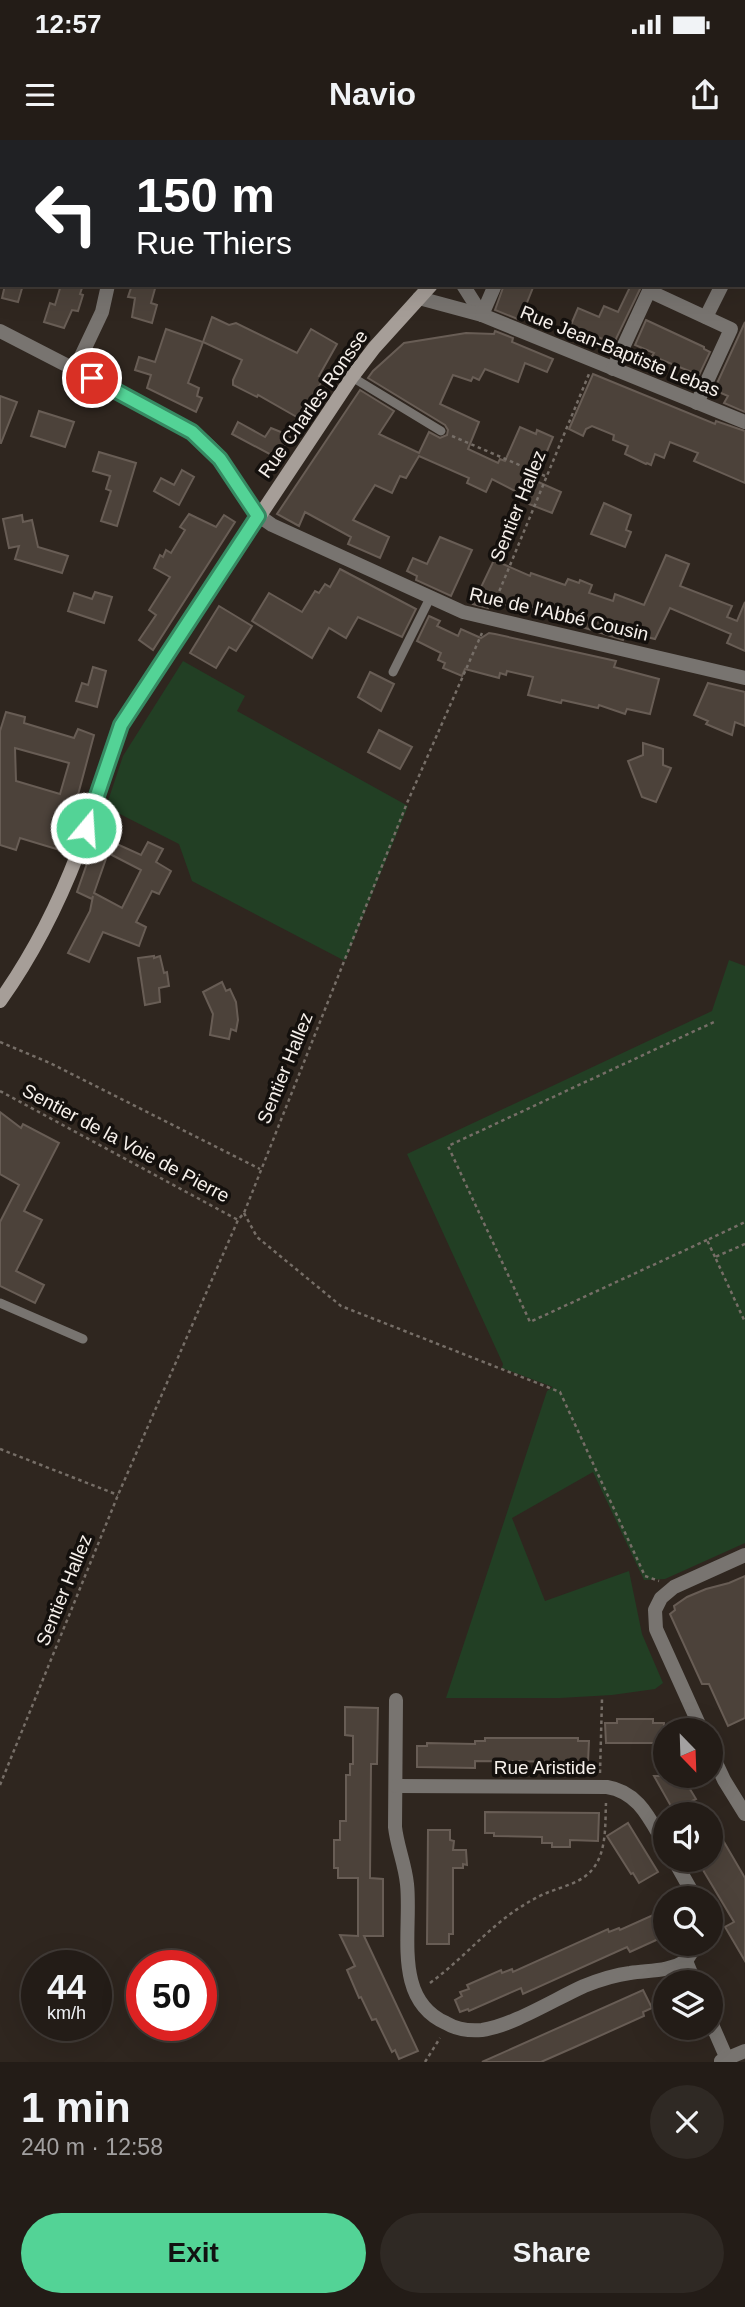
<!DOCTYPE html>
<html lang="en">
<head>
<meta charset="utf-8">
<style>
  :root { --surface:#231c17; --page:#2f2924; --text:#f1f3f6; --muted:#a3a1a1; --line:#403a36; --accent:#53d396 }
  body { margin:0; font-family:Helvetica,sans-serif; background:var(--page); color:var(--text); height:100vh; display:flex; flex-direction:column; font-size:26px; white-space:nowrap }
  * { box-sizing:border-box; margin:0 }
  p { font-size:23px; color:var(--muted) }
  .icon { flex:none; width:38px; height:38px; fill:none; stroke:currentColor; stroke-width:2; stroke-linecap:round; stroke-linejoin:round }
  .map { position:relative; height:1922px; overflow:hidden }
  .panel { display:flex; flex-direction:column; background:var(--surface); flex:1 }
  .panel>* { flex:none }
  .guide { position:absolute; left:0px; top:0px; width:746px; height:147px; box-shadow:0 7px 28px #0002,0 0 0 2px var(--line); background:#202124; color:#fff; overflow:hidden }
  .needle { width:46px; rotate:157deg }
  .controls { position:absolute; left:653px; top:1578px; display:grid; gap:14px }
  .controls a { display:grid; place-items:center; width:70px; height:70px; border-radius:50%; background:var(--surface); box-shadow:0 7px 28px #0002,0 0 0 2px var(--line); font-size:35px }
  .speed { position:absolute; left:21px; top:1810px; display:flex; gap:14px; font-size:35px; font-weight:700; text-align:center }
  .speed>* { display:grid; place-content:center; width:91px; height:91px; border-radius:50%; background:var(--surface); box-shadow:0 7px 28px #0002,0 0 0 2px var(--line); line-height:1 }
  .speed small { font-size:18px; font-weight:400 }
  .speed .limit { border:10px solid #d22; background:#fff; color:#111 }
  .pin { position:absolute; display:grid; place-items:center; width:60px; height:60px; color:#fff; margin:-30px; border:4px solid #fff; border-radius:50%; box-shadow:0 2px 7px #0007 }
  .me { position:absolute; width:77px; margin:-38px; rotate:18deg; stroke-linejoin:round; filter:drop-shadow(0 0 5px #0008) }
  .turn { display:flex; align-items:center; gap:24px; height:147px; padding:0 21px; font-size:32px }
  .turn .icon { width:91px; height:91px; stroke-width:2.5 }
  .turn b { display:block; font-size:49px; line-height:60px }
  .round { display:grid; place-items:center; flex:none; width:74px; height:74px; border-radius:37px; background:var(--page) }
  .overview { display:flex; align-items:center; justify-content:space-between; height:119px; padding:0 21px }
  h1 { font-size:42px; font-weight:700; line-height:52px }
  .button { display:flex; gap:14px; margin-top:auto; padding:14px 21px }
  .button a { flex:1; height:80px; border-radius:42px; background:var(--accent); color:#111; font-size:28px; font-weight:700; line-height:80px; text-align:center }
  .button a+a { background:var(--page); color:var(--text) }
  .status { display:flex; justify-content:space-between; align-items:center; height:49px; padding:0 35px; background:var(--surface); direction:ltr }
  .status svg { height:19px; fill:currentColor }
  header { display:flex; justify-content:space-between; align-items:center; height:91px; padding:0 21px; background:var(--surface); font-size:32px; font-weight:700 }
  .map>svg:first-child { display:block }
  .green { fill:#223f24 }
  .building { fill:#4c423a; stroke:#685d55; stroke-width:2; fill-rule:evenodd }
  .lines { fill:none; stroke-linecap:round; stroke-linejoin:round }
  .path { stroke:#766e67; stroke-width:2.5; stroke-dasharray:3.5 3.5; stroke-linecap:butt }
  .lane { stroke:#787470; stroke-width:9 }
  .street { stroke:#787470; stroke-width:14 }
  .secondary { stroke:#a69e98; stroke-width:14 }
  .route-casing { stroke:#368962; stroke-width:18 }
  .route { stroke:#53d396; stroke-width:12 }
  .labels { text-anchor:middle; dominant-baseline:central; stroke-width:7; stroke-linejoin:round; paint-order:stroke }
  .street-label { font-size:19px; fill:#f6f0eb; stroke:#14100d }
</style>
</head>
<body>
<div class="status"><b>12:57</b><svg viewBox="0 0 49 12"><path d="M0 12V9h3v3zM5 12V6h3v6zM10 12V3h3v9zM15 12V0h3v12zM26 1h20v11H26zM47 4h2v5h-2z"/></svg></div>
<header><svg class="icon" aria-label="menu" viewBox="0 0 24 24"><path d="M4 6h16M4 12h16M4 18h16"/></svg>Navio<svg class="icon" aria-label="share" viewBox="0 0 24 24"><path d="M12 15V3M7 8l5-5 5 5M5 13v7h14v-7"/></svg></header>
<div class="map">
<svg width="745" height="1922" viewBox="0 0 745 1922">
  <rect width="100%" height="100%" fill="#2f261f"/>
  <g class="green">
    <polygon points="183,521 245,556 237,571 408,666 345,821 192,741 179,704 106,667 123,616"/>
    <polygon points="729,820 745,826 745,1403 665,1439 644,1440 593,1332 512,1378 545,1461 629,1431 642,1494 663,1543 655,1549 612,1555 560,1558 446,1558 547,1251 553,1247 502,1228 503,1224 407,1014 712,871"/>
  </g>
  <g class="building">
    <polygon points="5,145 23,145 18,162 2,158"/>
    <polygon points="61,145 83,145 80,154 83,155 78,171 72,170 64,188 44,182 50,163 55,165"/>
    <polygon points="132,145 156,145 151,163 157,165 152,183 132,177 135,158 128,157"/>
    <polygon points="504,145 534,145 520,180 495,170"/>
    <polygon points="631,145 642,145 614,203 570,187 578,168 599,177 604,166 618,172"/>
    <polygon points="212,177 229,185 236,183 297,213 311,189 337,204 319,236 324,238 318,248 321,250 302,280 258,255 257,257 233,245 233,240 242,220 203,202"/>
    <polygon points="646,180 704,207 704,209 710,212 699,235 652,216 654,213 635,205"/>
    <polygon points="745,182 745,272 724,263 728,256 714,250"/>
    <polygon points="166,189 203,202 188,243 199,248 197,256 202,258 196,272 147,248 151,235 135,230 139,217 155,222"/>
    <polygon points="495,191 513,198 512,202 553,219 547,232 525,223 518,242 485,229 479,240 473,237 471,241 453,235 440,264 479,282 468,309 498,323 500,319 505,321 520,287 536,294 537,290 553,297 536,337 538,338 536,341 561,352 552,373 516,359 519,353 492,339 486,352 467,343 469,338 419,316 406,338 400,336 392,353 375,345 353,380 389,397 380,418 348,404 351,397 305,372 299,386 277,374 360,250 394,271 379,294 419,313 429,292 440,298 447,295 448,290 445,285 368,238 373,231 404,203 466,193 494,194"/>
    <polygon points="593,234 715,284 716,281 745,291 745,343 694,321 698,313 670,302 664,318 655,314 651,325 647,323 646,324 625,314 628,306 613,300 614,295 592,286 586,289 583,296 569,289"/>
    <polygon points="0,256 17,262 1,303 0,303"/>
    <polygon points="39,271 74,282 65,307 31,296"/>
    <polygon points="238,282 265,297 271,288 291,296 277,318 232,294"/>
    <polygon points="99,312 136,323 117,386 101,381 111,351 106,349 110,336 93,331"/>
    <polygon points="182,330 194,337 179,365 154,351 161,338 174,345"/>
    <polygon points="604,363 631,375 626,390 631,392 625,407 591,394"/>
    <polygon points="189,374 216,387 224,375 235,382 153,510 139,500 156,475 149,470 170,437 154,428 160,415 163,417 166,410 171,413 185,390 180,387"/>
    <polygon points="22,375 23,382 32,380 38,407 68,416 62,433 15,419 19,406 9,408 3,379"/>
    <polygon points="440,397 472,410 451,456 416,440 417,436 407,431 413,418 427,424"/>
    <polygon points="666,415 689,424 680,446 732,466 727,477 737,481 745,462 745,511 727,503 731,494 670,468 655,499 626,492 623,500 547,476 548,474 541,472 541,470 513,460 510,466 491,460 488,468 473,464 494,420 530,436 531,433 565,445 568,439 579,443 580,440 592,445 589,453 613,461 615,454 644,465"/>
    <polygon points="340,429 416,469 402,497 358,477 346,498 329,488 312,518 252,481 269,453 302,472 315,451 319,453 325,444 330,447"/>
    <polygon points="95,452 112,457 104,483 68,471 74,453 92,459"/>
    <polygon points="219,466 252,486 236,511 229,507 216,528 190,513"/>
    <polygon points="429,476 440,481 437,486 458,496 461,489 481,498 489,493 495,494 616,521 614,527 659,539 650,574 627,569 625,574 599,565 598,568 562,560 561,563 528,555 533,537 507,531 506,535 500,533 499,538 465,529 462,536 443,528 445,523 438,520 441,513 417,501"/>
    <polygon points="93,527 106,531 97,567 76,561 82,543 88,545"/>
    <polygon points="370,532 394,544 381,571 358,557"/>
    <polygon points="708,543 745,552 745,586 735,582 732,595 706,584 708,581 694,575"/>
    <path d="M6 572 25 577 24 583 74 598 78 589 94 595 63 711 20 698 16 710 0 705V591ZM15 608 69 623 60 654 16 641Z"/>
    <polygon points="379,590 412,607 400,629 368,612"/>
    <polygon points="643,603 663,609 663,625 671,628 656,662 642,657 628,621 643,615"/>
    <path d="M97 695 141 715 148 702 163 709 156 722 171 731 159 754 152 751 136 782 146 787 139 806 103 792 89 822 68 813 90 771 93 756 92 759 77 752ZM108 713 141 730 122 768 94 753Z"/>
    <polygon points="154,816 154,818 160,816 164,833 167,832 169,846 159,848 160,862 145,865 138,818"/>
    <polygon points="222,842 226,851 230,849 236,862 238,880 236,891 231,889 229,899 210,895 213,874 203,852"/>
    <polygon points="0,972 21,988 23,984 59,1003 24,1071 42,1080 16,1131 44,1145 35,1163 0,1146 0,1082 19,1045 0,1034"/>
    <polygon points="745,1436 745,1578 728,1586 709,1544 702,1544 670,1474 675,1470 674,1466 687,1457 706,1449 729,1443"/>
    <polygon points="345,1567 378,1568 377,1624 371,1624 370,1738 383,1739 383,1796 364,1796 418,1911 399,1919 395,1910 392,1912 376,1879 372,1880 361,1857 359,1858 347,1830 355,1826 340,1795 358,1796 358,1738 338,1738 338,1728 334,1728 334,1700 340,1700 340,1681 346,1681 346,1635 350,1635 350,1624 353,1624 353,1596 345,1595"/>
    <polygon points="617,1579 653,1579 653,1583 664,1583 663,1603 606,1603 605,1583 617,1583"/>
    <polygon points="485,1598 578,1598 578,1601 589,1601 588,1622 475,1621 475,1628 417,1627 417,1606 427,1606 427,1603 475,1604 475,1601 485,1601"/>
    <polygon points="654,1636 682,1636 696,1659 692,1661 698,1670 690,1675 676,1675"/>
    <polygon points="485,1672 599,1673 598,1701 570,1700 570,1707 552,1707 552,1703 542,1703 542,1697 494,1696 494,1693 485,1693"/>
    <polygon points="710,1678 745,1738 745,1821 725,1787 734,1782 697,1720 710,1720"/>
    <polygon points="628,1683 658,1732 639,1743 633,1733 631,1734 607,1696"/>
    <polygon points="428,1690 450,1690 450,1700 454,1701 453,1710 466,1710 467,1725 463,1724 463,1728 453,1728 453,1794 449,1794 449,1804 427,1804"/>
    <polygon points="662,1771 665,1778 665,1796 630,1812 627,1807 523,1854 521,1848 469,1871 468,1869 460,1872 455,1860 462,1856 460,1852 469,1849 467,1845 501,1830 502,1833 512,1829 513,1832 608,1789 609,1792 619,1788 620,1790"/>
    <polygon points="643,1850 652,1868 643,1872 644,1876 575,1907 541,1922 482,1922"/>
  </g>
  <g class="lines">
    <g class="path">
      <polyline points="452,296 545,336"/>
      <polyline points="494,464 589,234"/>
      <polyline points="0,902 50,923 260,1029"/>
      <polyline points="0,951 238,1080"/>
      <polyline points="244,1073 257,1097 341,1166 560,1252 645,1436 659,1441"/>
      <polyline points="707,1100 530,1182 448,1006 714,882"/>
      <polyline points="745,1104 715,1117 745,1182"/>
      <polyline points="715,1117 707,1100 745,1082"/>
      <polyline points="0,1309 118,1355"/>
      <polyline points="600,1633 602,1559"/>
      <polyline points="0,1645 118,1355 238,1080 244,1073 407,663 482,493"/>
      <path d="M430 1843C472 1812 495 1777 544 1754 560 1747 580 1744 592 1730 607 1712 605 1685 606 1663"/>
      <polyline points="425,1922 440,1898"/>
    </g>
    <g class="lane">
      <polyline points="352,237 441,291"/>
      <polyline points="393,532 430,458"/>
      <polyline points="0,1163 83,1199"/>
    </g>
    <g class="street">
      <polyline points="146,0 149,2"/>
      <polyline points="221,2 223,0"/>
      <polyline points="744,65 745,53"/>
      <polyline points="463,145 482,175"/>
      <polyline points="419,158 482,175 745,282"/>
      <polyline points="482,175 495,145"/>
      <polyline points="706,177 722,145"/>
      <path d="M0 191 169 278C188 288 207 301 221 319 238 342 246 369 272 385L463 472 745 538"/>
      <polyline points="75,229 102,172 108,145"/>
      <polyline points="613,229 649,151 731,189 697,263"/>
      <path d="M396 1560 395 1687C397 1706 405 1724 407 1744 412 1790 392 1859 446 1883 456 1889 470 1891 482 1890 512 1886 555 1859 584 1846 599 1840 614 1835 630 1833 650 1830 668 1832 686 1821"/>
      <polyline points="702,1591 656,1489 655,1470 661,1458 674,1447 745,1415"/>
      <polyline points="710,1610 724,1640 745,1674"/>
      <path d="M396 1646 607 1647C639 1652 650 1680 665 1705"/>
      <polyline points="674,1720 696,1759"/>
      <polyline points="695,1843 686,1821 697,1804"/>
      <polyline points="710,1880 727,1919"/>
      <polyline points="721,1921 745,1911"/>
    </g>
    <g class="secondary">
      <polyline points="545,2 545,0"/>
      <path d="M0 861C32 816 58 765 78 713 95 666 105 614 130 571L352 237 374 208 431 145"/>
    </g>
  </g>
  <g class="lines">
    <g class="route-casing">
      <polyline id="route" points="86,688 121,585 258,376 220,319 192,292 92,238"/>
    </g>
    <use href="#route" class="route"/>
  </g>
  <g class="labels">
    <g class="street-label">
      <text transform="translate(620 211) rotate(22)">Rue Jean-Baptiste Lebas</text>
      <text transform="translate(313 264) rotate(-55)">Rue Charles Ronsse</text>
      <text transform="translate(518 366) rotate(-68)">Sentier Hallez</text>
      <text transform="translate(559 474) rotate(13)">Rue de l'Abbé Cousin</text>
      <text transform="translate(285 928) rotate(-68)">Sentier Hallez</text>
      <text transform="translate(126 1003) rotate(28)">Sentier de la Voie de Pierre</text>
      <text transform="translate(64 1450) rotate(-68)">Sentier Hallez</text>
      <text x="545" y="1627">Rue Aristide</text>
    </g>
  </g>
</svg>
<div class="controls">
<a><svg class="needle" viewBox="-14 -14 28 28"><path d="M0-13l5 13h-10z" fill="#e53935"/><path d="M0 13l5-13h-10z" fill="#a3a1a1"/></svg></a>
<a><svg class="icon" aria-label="sound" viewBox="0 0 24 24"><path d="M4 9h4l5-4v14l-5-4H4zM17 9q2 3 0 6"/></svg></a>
<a><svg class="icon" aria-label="search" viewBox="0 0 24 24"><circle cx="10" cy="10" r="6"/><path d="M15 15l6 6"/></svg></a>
<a><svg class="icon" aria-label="layers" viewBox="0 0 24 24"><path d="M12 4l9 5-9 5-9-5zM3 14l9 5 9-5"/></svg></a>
</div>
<div class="speed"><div>44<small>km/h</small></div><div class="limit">50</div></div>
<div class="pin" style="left:92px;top:238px;background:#d93025"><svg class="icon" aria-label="arrive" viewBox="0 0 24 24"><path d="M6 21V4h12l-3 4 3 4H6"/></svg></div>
<svg class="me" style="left:86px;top:688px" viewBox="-20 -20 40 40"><circle r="17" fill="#53d396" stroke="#fff" stroke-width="3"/><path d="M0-11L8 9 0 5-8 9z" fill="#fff"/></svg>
<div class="guide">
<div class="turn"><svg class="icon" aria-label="left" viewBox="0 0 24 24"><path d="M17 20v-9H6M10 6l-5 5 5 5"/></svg><div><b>150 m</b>Rue Thiers</div></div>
</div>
</div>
<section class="panel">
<div class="overview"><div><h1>1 min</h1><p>240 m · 12:58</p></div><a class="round"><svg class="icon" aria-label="close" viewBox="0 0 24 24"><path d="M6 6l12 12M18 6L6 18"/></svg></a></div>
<div class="button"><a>Exit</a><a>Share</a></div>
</section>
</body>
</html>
